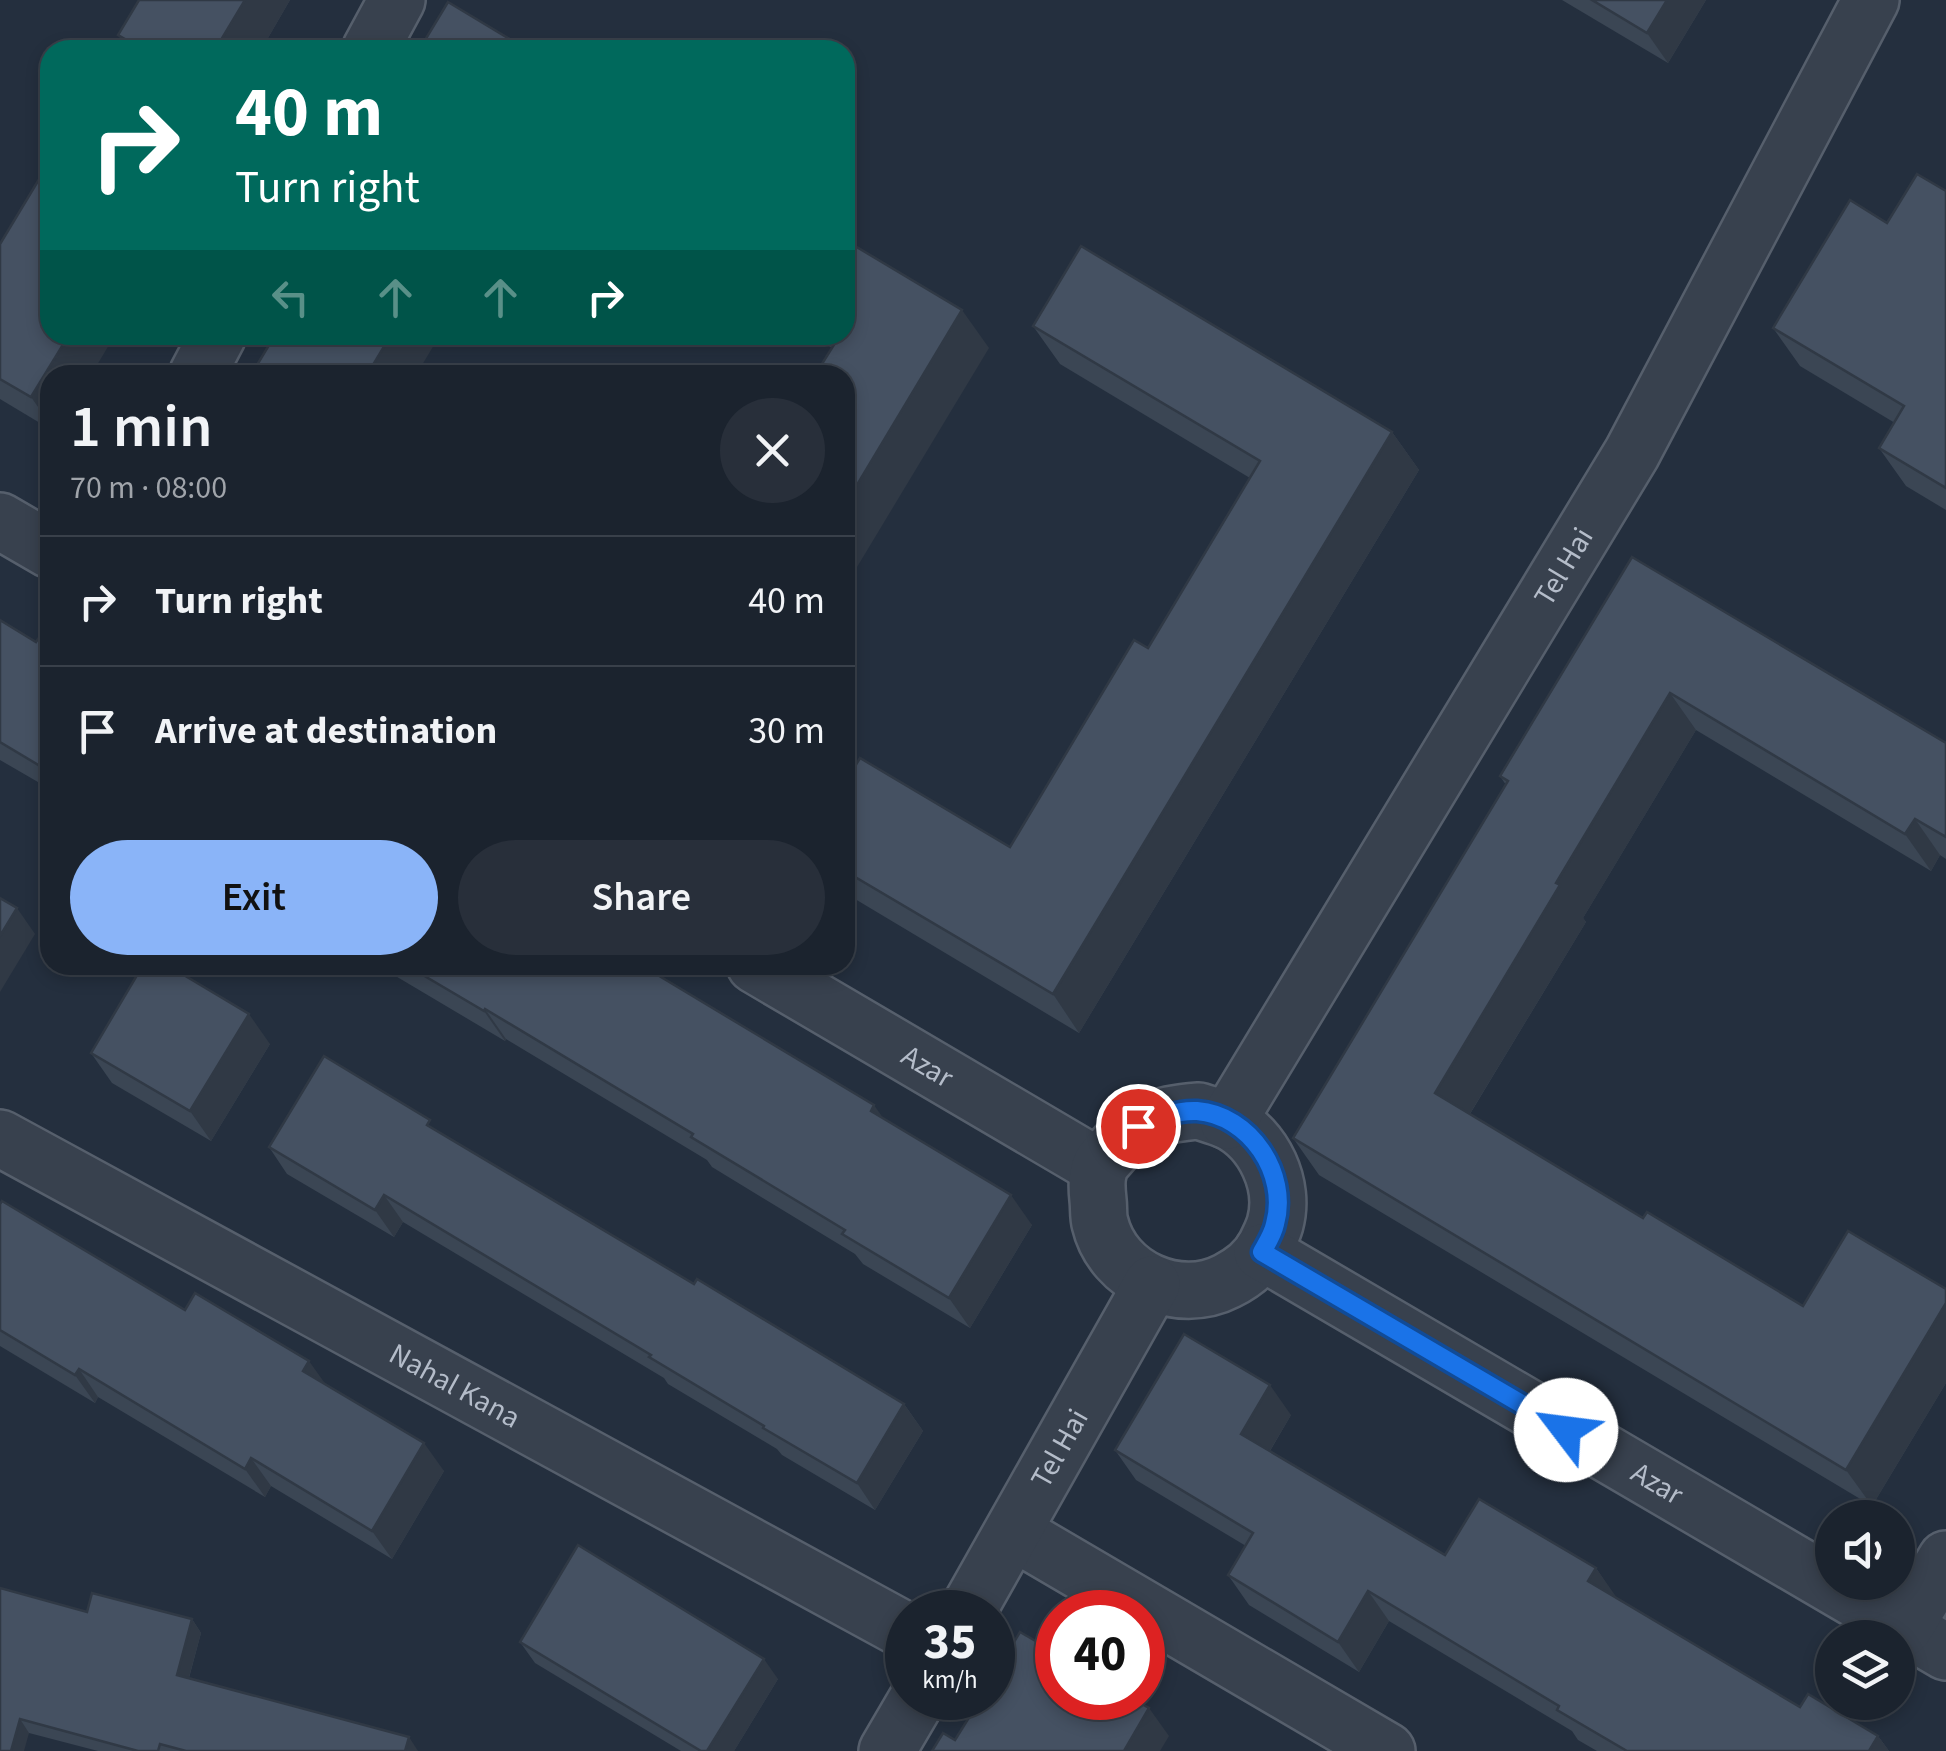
<!DOCTYPE html>
<html lang="en">
<head>
<meta charset="utf-8">
<style>
  :root { --surface:#1b232e; --page:#282f3a; --text:#f1f3f6; --muted:#a0a4aa; --line:#39404a; --accent:#8ab4f8 }
  body { margin:0; font-family:"Source Sans 3",sans-serif; background:var(--page); color:var(--text); height:100vh; display:flex; flex-direction:column; font-size:38px; white-space:nowrap }
  * { box-sizing:border-box; margin:0 }
  p { font-size:32px; color:var(--muted) }
  .icon { flex:none; width:55px; height:55px; fill:none; stroke:currentColor; stroke-width:2; stroke-linecap:round; stroke-linejoin:round }
  .map { position:relative; flex:1; overflow:hidden }
  .drawer { position:absolute; left:40px; top:365px; width:815px; height:610px; display:flex; flex-direction:column; background:var(--surface); border-radius:30px; box-shadow:0 5px 15px #0003,0 0 0 2px var(--line) }
  .drawer>* { flex:none }
  .top-card { position:absolute; left:40px; top:40px; width:815px; height:305px; border-radius:30px; box-shadow:0 5px 15px #0003,0 0 0 2px var(--line); background:#00695c; color:#fff; overflow:hidden }
  .fabs { position:absolute; left:1815px; top:1500px; display:grid; gap:20px }
  .fabs a { display:grid; place-items:center; width:100px; height:100px; border-radius:50%; background:var(--surface); box-shadow:0 5px 15px #0003,0 0 0 2px var(--line); font-size:50px }
  .speed { position:absolute; left:885px; top:1590px; display:flex; gap:20px; font-size:50px; font-weight:700; text-align:center }
  .speed>* { display:grid; place-content:center; width:130px; height:130px; border-radius:50%; background:var(--surface); box-shadow:0 5px 15px #0003,0 0 0 2px var(--line); line-height:1 }
  .speed small { font-size:25px; font-weight:400 }
  .speed .limit { border:15px solid #d22; background:#fff; color:#111 }
  .pin { position:absolute; display:grid; place-items:center; width:85px; height:85px; color:#fff; margin:-42px; border:5px solid #fff; border-radius:50%; box-shadow:0 2px 10px #0007 }
  .me { position:absolute; width:110px; margin:-55px; rotate:300deg; stroke-linejoin:round; filter:drop-shadow(0 0 8px #0008) }
  .turn { display:flex; align-items:center; gap:35px; height:210px; padding:0 30px; font-size:45px }
  .turn .icon { width:130px; height:130px; stroke-width:2.5 }
  .turn b { display:block; font-size:70px; line-height:85px }
  .lanes { display:flex; align-items:center; height:95px; padding:0 30px; background:#0003; justify-content:center; gap:50px; direction:ltr }
  .lanes .off { opacity:.35 }
  .round { display:grid; place-items:center; flex:none; width:105px; height:105px; border-radius:52px; background:var(--page) }
  .headline { display:flex; align-items:center; justify-content:space-between; height:170px; padding:0 30px }
  h1 { font-size:60px; font-weight:600; line-height:75px }
  .cta { display:flex; gap:20px; margin-top:auto; padding:20px 30px }
  .cta a { flex:1; height:115px; border-radius:60px; background:var(--accent); color:#111; font-size:40px; font-weight:600; line-height:115px; text-align:center }
  .cta a+a { background:var(--page); color:var(--text) }
  ul { padding:0; list-style:none }
  li { display:flex; align-items:center; gap:30px; height:130px; padding:0 30px; border-top:2px solid var(--line) }
  li div { flex:1 }
  li b { display:block; font-size:38px }
  li em { font-style:normal }
  .map>svg:first-child { display:block }
  .lines { fill:none; stroke-linecap:round; stroke-linejoin:round }
  .minor-casing { stroke:#565f6c; stroke-width:60 }
  .minor { stroke:#38414e; stroke-width:55 }
  .wall { fill:#3b4654 }
  .shaded-wall { fill:#303945 }
  .building { fill:#455162; stroke:#303945; stroke-width:2.5 }
  .route-casing { stroke:#114b97; stroke-width:25 }
  .route { stroke:#1a73e8; stroke-width:18 }
  .labels { text-anchor:middle; dominant-baseline:central; stroke-width:8; stroke-linejoin:round; paint-order:stroke }
  .street-label { font-size:30px; fill:#b4bcc9; stroke:#1d2633 }
</style>
</head>
<body>
<div class="map">
<svg width="1946" height="1751" viewBox="0 0 1946 1751">
  <rect width="100%" height="100%" fill="#242f3e"/>
  <g class="lines">
    <g class="minor-casing">
      <g id="minor">
        <polyline points="370,50 397,0"/>
        <polyline points="197,375 218,335"/>
        <polyline points="0,521 50,550"/>
        <path id="s1" d="M755 965 1099 1167"/>
        <path d="M1199 1111C1208 1114 1219 1117 1228 1121 1264 1139 1286 1185 1275 1224 1273 1231 1269 1239 1266 1245 1258 1261 1243 1273 1227 1281 1179 1306 1113 1278 1100 1223 1098 1216 1099 1208 1098 1200 1097 1191 1096 1179 1099 1170 1100 1163 1107 1157 1112 1151 1139 1120 1159 1114 1199 1111Z"/>
        <path id="s2" d="M1228 1121 1632 453 1871 0"/>
        <path id="s3" d="M0 1138 908 1632"/>
        <path id="s4" d="M1262 1252 1946 1652"/>
        <polyline points="1013,1532 1387,1751"/>
        <path id="s5" d="M967 1612 1152 1284"/>
        <polyline points="1904,1628 1946,1559"/>
        <polyline points="887,1751 918,1698"/>
      </g>
    </g>
    <use href="#minor" class="minor"/>
  </g>
  <g class="wall">
    <polygon points="139,0 290,0 261,50 129,50 118,35"/>
    <polygon points="1562,0 1706,0 1668,63"/>
    <polygon points="1946,191 1946,510 1906,486 1879,448 1895,423 1800,366 1773,328 1887,223"/>
    <polygon points="0,244 50,375 50,429 0,399"/>
    <polygon points="1033,326 1392,432 1419,470 1079,1033 845,893 845,783 1010,847 1148,648 1250,478 1060,364"/>
    <polygon points="810,335 845,335 989,348 832,348"/>
    <polygon points="1632,557 1946,743 1946,859 1940,855 1931,871 1696,730 1583,918 1586,922 1470,1114 1643,1218 1803,1306 1946,1289 1946,1383 1872,1506 1319,1175 1293,1138 1506,785 1500,776"/>
    <polygon points="0,620 36,642 50,647 50,789 0,760"/>
    <polygon points="377,965 641,965 884,1119 1032,1225 970,1328 863,1264 855,1254 712,1167 707,1160 506,1039 505,1041"/>
    <polygon points="270,1044 211,1141 112,1083 91,1053"/>
    <polygon points="438,1132 694,1284 904,1404 923,1431 875,1510 782,1455 777,1449 668,1384 664,1378 403,1222 394,1237 287,1174 269,1147"/>
    <polygon points="0,1204 185,1310 326,1385 444,1471 392,1559 271,1486 265,1497 98,1397 95,1403 0,1346"/>
    <polygon points="1291,1415 1270,1451 1445,1555 1596,1568 1616,1598 1800,1707 1878,1736 1889,1751 1597,1751 1578,1740 1572,1731 1389,1621 1359,1672 1249,1605 1228,1575 1246,1546 1136,1480 1115,1450"/>
    <polygon points="87,1612 192,1619 201,1633 189,1678 418,1751 98,1751 29,1733 0,1751"/>
    <polygon points="520,1642 778,1679 734,1751 681,1751 535,1663"/>
  </g>
  <g class="shaded-wall">
    <polygon points="245,0 290,0 261,50 215,50"/>
    <polygon points="1667,0 1706,0 1668,63 1647,33"/>
    <polygon points="962,310 989,348 845,587 845,505"/>
    <polygon points="69,335 115,335 91,375 50,375 50,424 31,397"/>
    <polygon points="391,335 440,335 416,375 367,375"/>
    <polygon points="1392,432 1419,470 1079,1033 1053,994"/>
    <polygon points="1670,693 1696,730 1583,918 1586,922 1460,1130 1435,1093 1556,883"/>
    <polygon points="1915,819 1940,855 1931,871 1905,834"/>
    <polygon points="17,908 35,934 0,992 0,936"/>
    <polygon points="485,1009 506,1039 505,1041 484,1011"/>
    <polygon points="249,1014 270,1044 211,1141 190,1111"/>
    <polygon points="874,1105 895,1135 871,1111"/>
    <polygon points="384,1195 403,1222 394,1237 375,1210"/>
    <polygon points="1011,1195 1032,1225 970,1328 949,1298"/>
    <polygon points="1946,1303 1946,1383 1872,1506 1846,1470"/>
    <polygon points="309,1361 329,1389 303,1371"/>
    <polygon points="79,1369 98,1397 95,1403 75,1375"/>
    <polygon points="1270,1385 1291,1415 1262,1464 1241,1434"/>
    <polygon points="904,1404 923,1431 875,1510 857,1483"/>
    <polygon points="424,1443 444,1471 392,1559 372,1531"/>
    <polygon points="251,1458 271,1486 265,1497 245,1469"/>
    <polygon points="1596,1568 1617,1598 1588,1581"/>
    <polygon points="1368,1591 1389,1621 1359,1672 1338,1642"/>
    <polygon points="192,1619 201,1633 186,1688 177,1675"/>
    <polygon points="764,1659 778,1679 734,1751 707,1751"/>
    <polygon points="1149,1708 1169,1736 1160,1751 1124,1751"/>
    <polygon points="20,1719 29,1733 24,1751 11,1751"/>
    <polygon points="1878,1736 1889,1751 1869,1751"/>
    <polygon points="409,1737 418,1751 405,1751"/>
  </g>
  <g class="building">
    <polygon points="139,0 245,0 215,50 144,50 118,35"/>
    <polygon points="1592,0 1667,0 1647,33"/>
    <polygon points="448,2 528,50 419,50"/>
    <polygon points="50,161 50,335 69,335 31,397 0,379 0,244"/>
    <polygon points="1917,174 1946,191 1946,488 1879,448 1904,406 1773,328 1850,200 1887,223"/>
    <polygon points="845,240 962,310 845,505 845,375 815,375 840,335 845,335"/>
    <polygon points="1081,246 1392,432 1053,994 845,871 845,783 860,758 1010,847 1134,640 1148,648 1260,461 1033,326"/>
    <polygon points="275,335 391,335 367,375 251,375"/>
    <polygon points="1632,557 1946,743 1946,837 1915,819 1905,834 1670,693 1556,883 1560,885 1435,1093 1643,1218 1647,1212 1803,1306 1848,1231 1946,1289 1946,1303 1846,1470 1293,1138 1508,781 1500,776"/>
    <polygon points="0,620 36,642 38,639 50,647 50,772 0,742"/>
    <polygon points="0,898 17,908 0,936"/>
    <polygon points="143,965 167,965 249,1014 190,1111 91,1053"/>
    <polygon points="406,965 641,965 874,1105 871,1111 1011,1195 949,1298 842,1234 845,1230 691,1137 693,1134 485,1009 484,1011"/>
    <polygon points="324,1056 430,1120 427,1125 694,1284 697,1279 904,1404 857,1483 763,1428 764,1426 649,1357 651,1355 384,1195 375,1210 269,1147"/>
    <polygon points="2,1201 185,1310 195,1293 309,1361 303,1371 424,1443 372,1531 251,1458 245,1469 79,1369 75,1375 0,1330 0,1204"/>
    <polygon points="1184,1334 1270,1385 1241,1434 1445,1555 1479,1499 1596,1568 1588,1581 1800,1707 1808,1694 1878,1736 1869,1751 1627,1751 1557,1710 1559,1706 1368,1591 1338,1642 1228,1575 1253,1533 1115,1450"/>
    <polygon points="578,1545 764,1659 707,1751 701,1751 520,1642"/>
    <polygon points="0,1588 87,1612 92,1593 192,1619 177,1675 409,1737 405,1751 186,1751 160,1744 158,1751 138,1751 20,1719 11,1751 0,1751"/>
    <polygon points="1020,1632 1058,1654 1058,1698 1131,1698 1149,1708 1124,1751 932,1751 943,1733 955,1740 981,1698 992,1698 992,1678"/>
  </g>
  <g class="lines">
    <g class="route-casing">
      <path id="route" d="M1138 1126C1157 1118 1176 1110 1197 1111 1250 1115 1289 1174 1275 1224 1273 1234 1267 1243 1262 1252L1566 1430"/>
    </g>
    <use href="#route" class="route"/>
  </g>
  <g class="labels">
    <g class="street-label">
      <text stroke="none"><textPath href="#s2" startOffset="648">Tel Hai</textPath></text>
      <text stroke="none"><textPath href="#s1" startOffset="200">Azar</textPath></text>
      <text stroke="none"><textPath href="#s3" startOffset="518">Nahal Kana</textPath></text>
      <text stroke="none"><textPath href="#s5" startOffset="188">Tel Hai</textPath></text>
      <text stroke="none"><textPath href="#s4" startOffset="458">Azar</textPath></text>
    </g>
  </g>
</svg>
<div class="fabs">
<a><svg class="icon" aria-label="sound" viewBox="0 0 24 24"><path d="M4 9h4l5-4v14l-5-4H4zM17 9q2 3 0 6"/></svg></a>
<a><svg class="icon" aria-label="layers" viewBox="0 0 24 24"><path d="M12 4l9 5-9 5-9-5zM3 14l9 5 9-5"/></svg></a>
</div>
<div class="speed"><div>35<small>km/h</small></div><div class="limit">40</div></div>
<div class="pin" style="left:1138px;top:1126px;background:#d93025"><svg class="icon" aria-label="arrive" viewBox="0 0 24 24"><path d="M6 21V4h12l-3 4 3 4H6"/></svg></div>
<svg class="me" style="left:1566px;top:1430px" viewBox="-20 -20 40 40"><circle r="19" fill="#fff"/><path d="M0-13L10 11 0 6-10 11z" fill="#1a73e8"/></svg>
<div class="top-card">
<div class="turn"><svg class="icon" aria-label="right" viewBox="0 0 24 24"><path d="M7 20v-9h11M14 6l5 5-5 5"/></svg><div><b>40 m</b>Turn right</div></div>
<div class="lanes"><svg class="icon off" aria-label="left" viewBox="0 0 24 24"><path d="M17 20v-9H6M10 6l-5 5 5 5"/></svg><svg class="icon off" aria-label="ahead" viewBox="0 0 24 24"><path d="M12 20V5M6 11l6-6 6 6"/></svg><svg class="icon off" aria-label="ahead" viewBox="0 0 24 24"><path d="M12 20V5M6 11l6-6 6 6"/></svg><svg class="icon" aria-label="right" viewBox="0 0 24 24"><path d="M7 20v-9h11M14 6l5 5-5 5"/></svg></div>
</div>
<section class="drawer">
<div class="headline"><div><h1>1 min</h1><p>70 m · 08:00</p></div><a class="round"><svg class="icon" aria-label="close" viewBox="0 0 24 24"><path d="M6 6l12 12M18 6L6 18"/></svg></a></div>
<ul>
<li><svg class="icon" aria-label="right" viewBox="0 0 24 24"><path d="M7 20v-9h11M14 6l5 5-5 5"/></svg><div><b>Turn right</b></div><em>40 m</em></li>
<li><svg class="icon" aria-label="arrive" viewBox="0 0 24 24"><path d="M6 21V4h12l-3 4 3 4H6"/></svg><div><b>Arrive at destination</b></div><em>30 m</em></li>
</ul>
<div class="cta"><a>Exit</a><a>Share</a></div>
</section>
</div>
</body>
</html>
